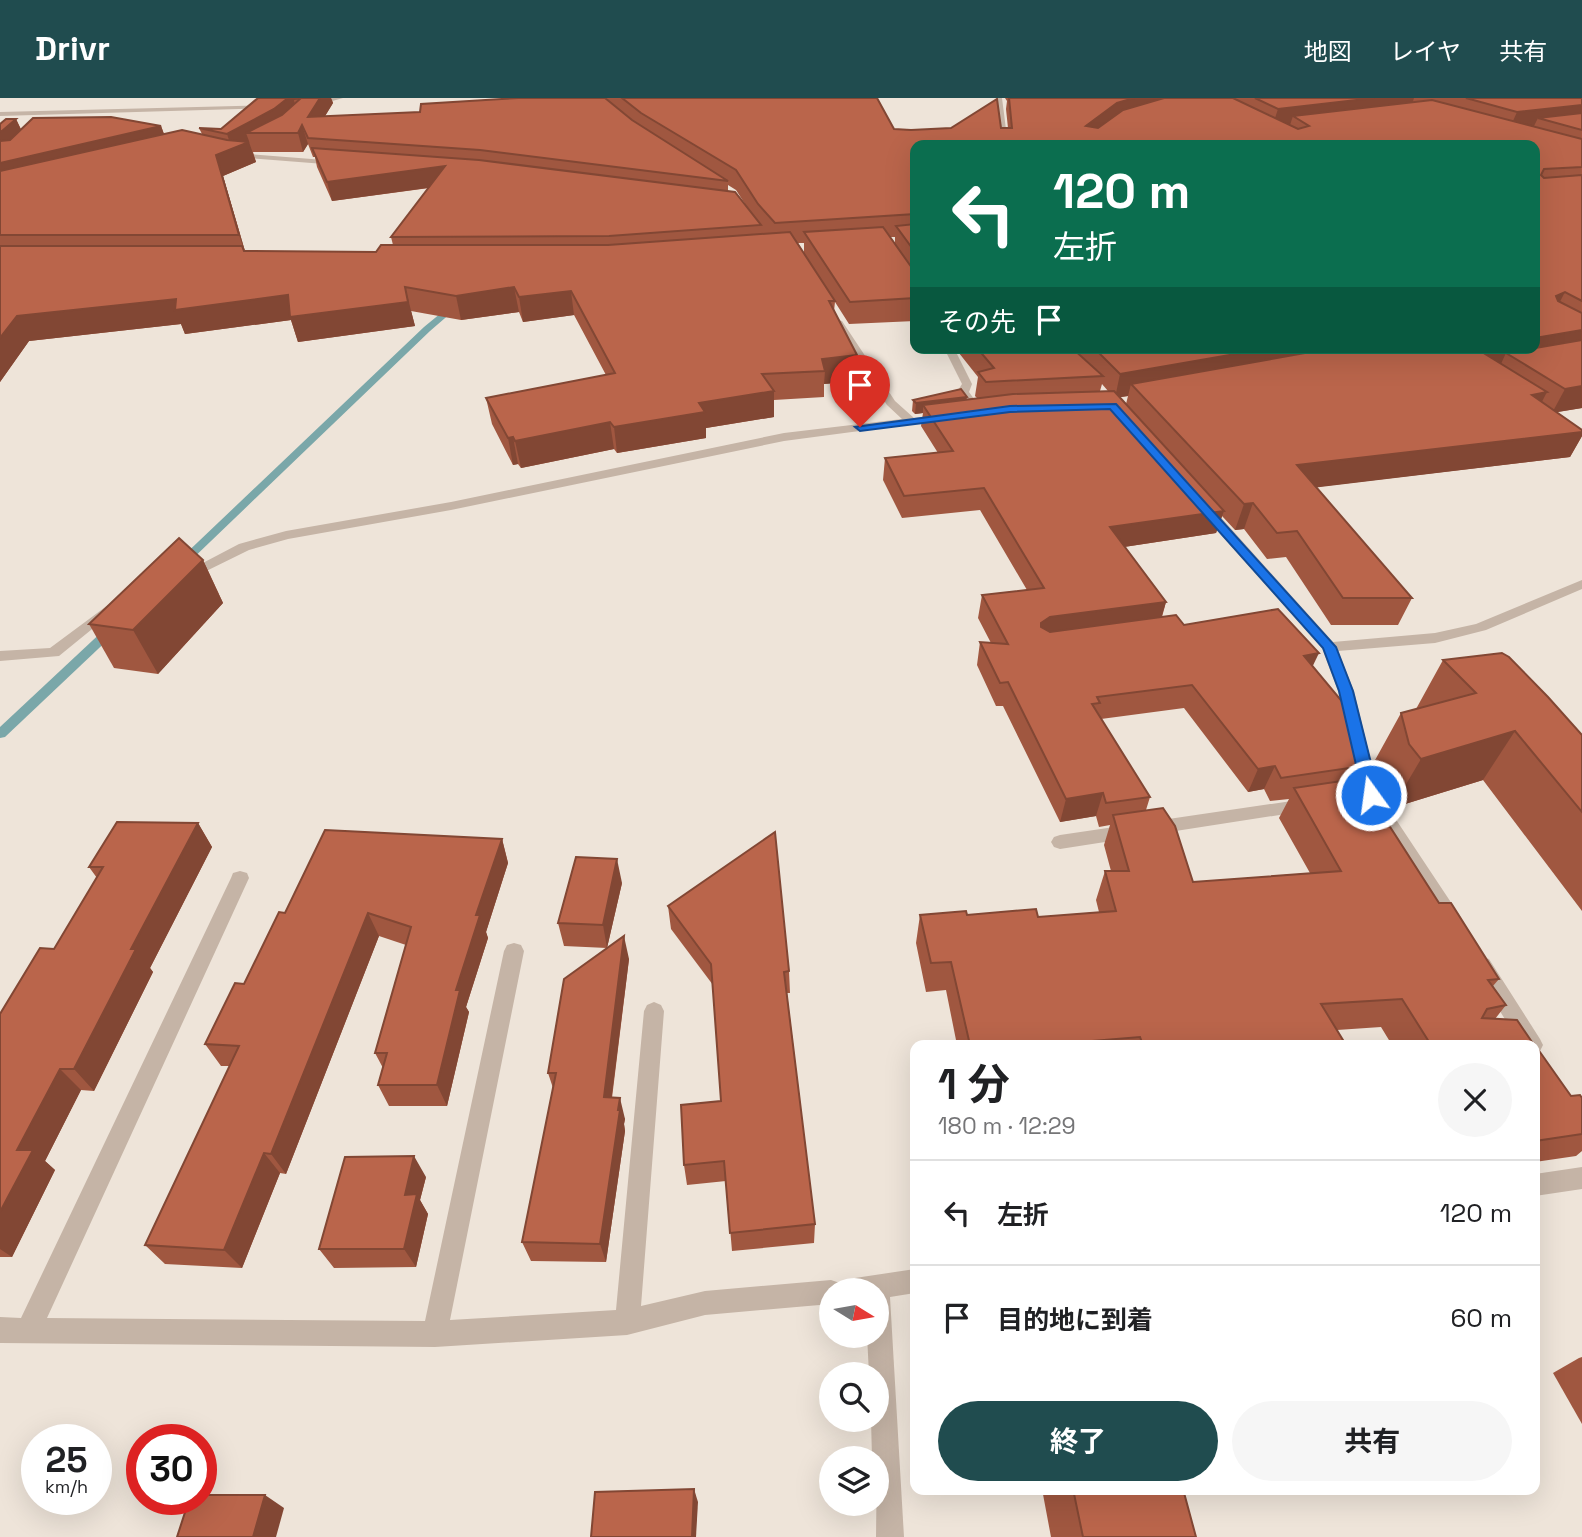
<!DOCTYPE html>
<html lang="ja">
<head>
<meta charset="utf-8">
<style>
  :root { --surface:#fff; --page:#f6f6f6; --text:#202124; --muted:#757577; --line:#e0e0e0; --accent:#204c4f }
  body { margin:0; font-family:"Space Grotesk","Noto Sans JP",sans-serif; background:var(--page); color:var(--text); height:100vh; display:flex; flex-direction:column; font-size:26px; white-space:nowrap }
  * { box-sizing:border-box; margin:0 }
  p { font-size:23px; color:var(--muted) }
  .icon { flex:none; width:38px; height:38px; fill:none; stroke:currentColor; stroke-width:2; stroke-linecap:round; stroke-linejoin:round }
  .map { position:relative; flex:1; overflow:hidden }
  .details { position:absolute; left:910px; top:942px; width:630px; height:455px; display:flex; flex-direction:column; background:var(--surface); border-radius:14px; box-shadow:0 7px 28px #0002 }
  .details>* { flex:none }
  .banner { position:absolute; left:910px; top:42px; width:630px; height:214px; border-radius:14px; box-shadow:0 7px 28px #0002; background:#0b6e4f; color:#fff; overflow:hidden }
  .needle { width:46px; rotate:101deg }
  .controls { position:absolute; left:819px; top:1180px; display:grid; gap:14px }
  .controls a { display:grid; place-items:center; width:70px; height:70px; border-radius:50%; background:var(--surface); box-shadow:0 7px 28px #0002; font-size:35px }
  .speed { position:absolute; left:21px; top:1326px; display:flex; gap:14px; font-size:35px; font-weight:700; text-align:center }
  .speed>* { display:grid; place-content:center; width:91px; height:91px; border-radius:50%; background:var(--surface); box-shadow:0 7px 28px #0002; line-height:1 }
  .speed small { font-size:18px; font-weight:400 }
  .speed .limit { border:10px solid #d22; background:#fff; color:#111 }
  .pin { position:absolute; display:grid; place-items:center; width:60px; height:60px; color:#fff; margin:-72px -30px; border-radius:50% 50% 50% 0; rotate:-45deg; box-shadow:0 0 7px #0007 }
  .pin .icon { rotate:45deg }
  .me { position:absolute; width:77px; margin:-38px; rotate:346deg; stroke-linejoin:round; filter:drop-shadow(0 0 5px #0008) }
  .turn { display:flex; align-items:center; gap:24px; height:147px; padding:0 28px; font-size:32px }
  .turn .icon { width:91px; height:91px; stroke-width:2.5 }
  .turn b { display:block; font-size:49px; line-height:60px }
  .then { display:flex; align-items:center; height:66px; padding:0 28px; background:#0003; gap:14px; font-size:26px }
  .round { display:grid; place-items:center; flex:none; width:74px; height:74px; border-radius:37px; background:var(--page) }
  .head { display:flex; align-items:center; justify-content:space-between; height:119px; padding:0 28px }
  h1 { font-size:42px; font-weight:700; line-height:52px }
  .cta { display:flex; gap:14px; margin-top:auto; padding:14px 28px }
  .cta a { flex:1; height:80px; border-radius:42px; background:var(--accent); color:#fff; font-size:28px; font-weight:700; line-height:80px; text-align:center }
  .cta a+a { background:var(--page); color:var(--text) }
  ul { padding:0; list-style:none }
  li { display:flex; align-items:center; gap:21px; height:105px; padding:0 28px; border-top:2px solid var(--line) }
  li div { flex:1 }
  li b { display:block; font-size:26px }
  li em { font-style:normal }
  header { display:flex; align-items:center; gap:42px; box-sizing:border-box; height:98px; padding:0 35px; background:var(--accent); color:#fff }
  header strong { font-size:33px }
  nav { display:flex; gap:38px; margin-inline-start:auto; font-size:24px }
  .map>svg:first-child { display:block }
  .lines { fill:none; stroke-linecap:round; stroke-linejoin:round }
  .stream { fill:#7aa7a9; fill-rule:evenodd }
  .lane { fill:#c5b4a6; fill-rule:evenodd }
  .street { fill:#c5b4a6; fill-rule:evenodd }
  .wall { fill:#a05740; fill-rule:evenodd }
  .shaded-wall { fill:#824734 }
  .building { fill:#ba654b; stroke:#824734; stroke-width:2 }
  .route { fill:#1a73e8; stroke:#114b97; stroke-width:2 }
</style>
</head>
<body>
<header>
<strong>Drivr</strong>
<nav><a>地図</a><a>レイヤ</a><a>共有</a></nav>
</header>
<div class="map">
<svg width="1582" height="1439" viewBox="0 0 1582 1439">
  <rect width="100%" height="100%" fill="#eee4d9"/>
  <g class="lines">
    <g class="stream">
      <polygon points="452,206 459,208 430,233 186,467 178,467 178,463 424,229"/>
      <polygon points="111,528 117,532 115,535 5,639 0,640 0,629 107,529"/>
    </g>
    <polygon class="lane" points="1305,701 1314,707 1305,713 1060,751 1054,749 1051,744 1054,739 1060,737"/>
    <g class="street">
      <polygon points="332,0 343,0 311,9 308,7"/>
      <polygon points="996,0 1002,0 1008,47 1000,47"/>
      <polygon points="271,7 269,10 0,18 0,14"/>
      <polygon points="236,55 337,63 341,65 337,67 233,59"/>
      <polygon points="838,222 842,223 895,303 914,320 946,316 952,319 950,321 784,343 451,412 288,441 249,452 190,481 185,482 178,478 239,446 286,433 451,404 784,335 902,321 887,307 833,225"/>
      <polygon points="944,250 954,250 972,286 969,294 984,315 982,317 974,317 957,294 962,286"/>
      <polygon points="1203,404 1208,405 1333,544 1435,535 1476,526 1582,482 1582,491 1486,532 1435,545 1338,553 1354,593 1379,696 1460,818 1463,823 1460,828 1453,831 1446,828 1362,697 1338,593 1322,550 1198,411 1197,408"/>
      <polygon points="108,507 113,508 113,514 59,558 0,563 0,553 50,550"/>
      <polygon points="240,773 247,775 249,780 47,1220 425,1223 504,853 507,847 514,845 521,847 524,853 450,1222 616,1212 644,913 647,907 654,904 661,907 664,913 641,1208 705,1193 831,1182 840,1185 842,1192 831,1192 831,1206 705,1217 627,1237 435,1249 0,1245 0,1219 21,1220 231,780 233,775"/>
      <polygon points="1482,859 1489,861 1540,941 1543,947 1540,953 1535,956 1535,947 1521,947 1475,873 1472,867 1475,861"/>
      <polygon points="1582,1069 1582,1091 1535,1098 1535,1076"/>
      <polygon points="915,1171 915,1195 890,1199 904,1439 876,1439 877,1360 872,1360 871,1321 877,1321 877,1276 869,1276 867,1237 877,1237 877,1192 843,1192 846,1183 855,1180"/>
    </g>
  </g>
  <g class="wall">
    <path d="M258 0H331L333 5 325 18 420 14 512 0H877L894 31 911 32 1008 30 1006 11 1007 3 1005 0H1582V310L1557 314 1582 332V338L1570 359 1316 389 1412 500 1398 527H1331L1286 459 1267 461 1244 431 1235 432 1222 418 1216 435 1124 449 1166 504 1162 519 1313 568 1370 667 1364 680 1377 677 1374 664 1401 615 1416 611 1443 562 1582 637V813L1483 682 1392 710 1383 697 1376 708 1439 805 1499 881 1493 888 1506 907 1495 921 1534 947H1392L1381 929 1337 932 1346 947H957L946 892 926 894 916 845 920 817 1038 819 1099 814 1096 802 1105 773H1111L1104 747 1110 727 1099 729 1096 718 1060 724 1003 608H996L977 567 980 544 991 545 978 520 982 497 1027 492 980 412 902 420 883 382 885 360 938 355 921 328 923 315 915 316 912 313 913 302 967 299 966 301 977 300 975 298 978 279 955 250H1535L915 47V223L849 226 835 204 834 213 856 283 824 286V299L774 302V319L706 330V340L617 355 614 351 521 370 518 366 513 367 492 326 486 300 606 277 574 217 523 224 519 214 461 222 411 213 415 228 298 244 291 222 185 236 181 226 29 243 0 284V26L16 21 21 31 161 28 164 36H202L199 30 221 31ZM308 46 313 59H315L317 69 332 103 429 90 391 139 393 147 376 154 245 153 223 78 256 64 253 54H303ZM728 87 736 92 749 112 728 93ZM890 139H895V145ZM798 145H804V155ZM1102 286 1108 293H1100ZM1128 298 1126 306 1120 299ZM1184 610 1248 694 1264 691 1270 703 1289 701 1279 720 1310 775 1193 784 1146 712 1150 699 1101 621Z"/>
    <polygon points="203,462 223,505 158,576 114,570 89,526"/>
    <polygon points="198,725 212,749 150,870 153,874 94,993 81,992 45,1063 55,1072 12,1159 0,1159 0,916 54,851 97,780 89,769"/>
    <polygon points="502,741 508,765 486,834 488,840 466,909 469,914 447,1008 389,1008 378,987 383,970 375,955 406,847 379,838 286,1076 280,1075 242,1170 165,1166 145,1147 230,968 221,968 205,946 244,886 285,815"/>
    <polygon points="622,785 607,850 629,861 612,1000 625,1021 624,1026 625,1033 606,1164 531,1163 522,1144 553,990 548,975 607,850 564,848 558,825"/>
    <polygon points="668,808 789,873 790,895 787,895 815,1126 814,1145 732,1153 726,1083 687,1087 684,1067 721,1003 713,887 671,831"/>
    <polygon points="1535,947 1571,998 1582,1000 1582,1053 1576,1058 1535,1064"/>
    <polygon points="426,1079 420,1102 428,1116 416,1169 334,1170 319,1151"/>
    <polygon points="1582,1259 1582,1326 1553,1275 1579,1260"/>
    <polygon points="1042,1391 1183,1391 1196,1439 1051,1439"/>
  </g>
  <g class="shaded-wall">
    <polygon points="287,0 315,0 294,2 296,12 246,35 249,43 243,46 249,44 256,64 223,78 247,160 239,137 216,57 232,51 227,36"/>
    <polygon points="320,0 331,0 333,5 313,38 308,19"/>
    <polygon points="1134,0 1186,0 1082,47 1086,28 1117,5"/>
    <polygon points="1374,0 1414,0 1410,13 1293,18 1290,27 1272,29 1278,11"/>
    <polygon points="1582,7 1582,24 1538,20 1533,30 1509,32 1517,14"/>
    <polygon points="16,21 25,41 0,56 0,34"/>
    <polygon points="302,27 308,46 303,54 298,35"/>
    <polygon points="161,28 168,47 0,88 0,65"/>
    <polygon points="445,68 449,87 332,103 327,84"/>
    <polygon points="405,189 415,228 298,244 291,222 185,236 181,226 29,243 0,284 0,240 17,218 176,201 288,197"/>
    <polygon points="514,189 519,214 461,222 456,198"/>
    <polygon points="571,193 574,217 523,224 519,199"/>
    <polygon points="1565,194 1553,217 1556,198"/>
    <polygon points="1582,232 1582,253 1506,255 1500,268 1472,273 1482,250 1535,250 1535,240"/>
    <polygon points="1270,250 1312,250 1306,266 1131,286 1128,298 1115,300 1120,276"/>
    <polygon points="857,257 856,283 824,286 825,273 822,261"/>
    <polygon points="1582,288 1582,310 1552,315 1565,291"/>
    <polygon points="774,293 774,319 706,330 706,340 617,355 614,329 699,305"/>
    <polygon points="1547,294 1534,319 1532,297"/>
    <polygon points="967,299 965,310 923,307 923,315 915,316 916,305"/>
    <polygon points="610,324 614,351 521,370 515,343"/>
    <polygon points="1582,334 1582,338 1570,359 1287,393 1297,367"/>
    <polygon points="513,339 518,366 513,367 508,340"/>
    <polygon points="1253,405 1244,431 1235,432 1244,406"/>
    <polygon points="1224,413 1216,435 1104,452 1110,429"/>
    <polygon points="203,462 223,505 158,576 133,532"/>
    <polygon points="1166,504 1159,527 1036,548 1041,525 1050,519"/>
    <polygon points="1319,555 1308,578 1304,558"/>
    <polygon points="1515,633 1483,682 1392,710 1421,661"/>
    <polygon points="1275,668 1264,691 1248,694 1258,671"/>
    <polygon points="1388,687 1371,717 1367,693"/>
    <polygon points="1103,695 1096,718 1060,724 1066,701"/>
    <polygon points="198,725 212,749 150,870 153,874 94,993 74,971 131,851"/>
    <polygon points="502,741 508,765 486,834 488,840 466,909 469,914 447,1008 437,987 456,892 476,817"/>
    <polygon points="617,761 622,785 607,850 603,827"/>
    <polygon points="368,815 379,838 286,1076 271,1056"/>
    <polygon points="624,838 629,861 609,1020 604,999"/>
    <polygon points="60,971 81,992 45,1063 55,1072 12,1159 0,1151 0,1114 17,1052"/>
    <polygon points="620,1000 625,1021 624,1026 625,1033 606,1164 600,1146"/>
    <polygon points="264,1055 280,1075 242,1170 224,1152"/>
    <polygon points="414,1058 426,1079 420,1102 428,1116 416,1169 404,1151 405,1097"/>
    <polygon points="694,1391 698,1404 696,1439 692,1439"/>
    <polygon points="265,1397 284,1410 276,1439 253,1439"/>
  </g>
  <g class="building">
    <polygon points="258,0 288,0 274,11 227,36 199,30 221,31"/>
    <polygon points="301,0 320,0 308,19 420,14 421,6 518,0 605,0 632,22 728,83 480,52 308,40 302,27 298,35 246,35 282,17"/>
    <polygon points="622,0 877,0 894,31 911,32 951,30 997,1 1001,30 1012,30 1009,0 1134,0 1117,5 1086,28 1098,30 1123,12 1164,0 1233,0 1298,31 1309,28 1293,18 1432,2 1582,41 1582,69 1544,71 1541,77 1544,80 1582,77 1582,203 1565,194 1556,198 1558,203 1582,215 1582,232 1535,240 1535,47 915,47 915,116 775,125 758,106 736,72 641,15"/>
    <polygon points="1255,0 1374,0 1278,11"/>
    <polygon points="1466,0 1582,0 1582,7 1517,14"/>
    <polygon points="1582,15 1582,32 1538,20"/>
    <polygon points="111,19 161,28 0,65 0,43 10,42 33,20"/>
    <polygon points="6,21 16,21 2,33 0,34 0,26"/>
    <polygon points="182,32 227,42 249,44 216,57 239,137 0,137 0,73"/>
    <polygon points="312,50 479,62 735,94 761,127 609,138 391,139 445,68 327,84"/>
    <polygon points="915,126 915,154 896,128"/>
    <polygon points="883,129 912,170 915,171 915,200 850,204 804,134"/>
    <polygon points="790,134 835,203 829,203 857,257 822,261 825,273 762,276 774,293 699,305 705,314 614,329 610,324 515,343 513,339 508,340 486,300 615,275 571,193 519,199 514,189 456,198 405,189 408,204 290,219 288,197 175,212 176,201 17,218 0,240 0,148 242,148 244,153 376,154 381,147 608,147"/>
    <polygon points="1582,242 1582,288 1565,291 1506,255"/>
    <polygon points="977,250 1072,250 1103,278 986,284 978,274 994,270"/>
    <polygon points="1094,250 1270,250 1120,276"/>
    <polygon points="1333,250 1483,250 1482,254 1547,294 1532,297 1582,332 1582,334 1297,367 1412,500 1343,500 1297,433 1277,435 1253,405 1244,406 1131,286"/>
    <polygon points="961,291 967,299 916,305 913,302"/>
    <polygon points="1114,293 1224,413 1110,429 1166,504 1050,519 1041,525 1041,529 1050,534 1176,517 1184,527 1278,511 1319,555 1304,558 1360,625 1370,667 1281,680 1275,668 1258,671 1192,587 1097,599 1100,605 1092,606 1150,699 1106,705 1103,695 1066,701 1008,584 1000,585 980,544 1008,546 982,497 1044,490 984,390 904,398 885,360 953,353 923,307 1013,296"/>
    <polygon points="179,440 203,462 133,532 89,526"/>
    <polygon points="1502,555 1509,559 1548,599 1582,637 1582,714 1515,633 1421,661 1409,646 1401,615 1476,595 1443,562"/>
    <polygon points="1382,677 1388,687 1367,693 1439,805 1451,805 1499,881 1488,882 1506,907 1487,911 1482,920 1517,922 1534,947 1431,947 1402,901 1321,906 1346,947 1143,947 1140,939 1043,947 970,947 951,864 931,865 920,817 966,813 967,817 1036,811 1038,819 1116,813 1105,773 1129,773 1113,717 1163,710 1175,728 1193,784 1341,773 1294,690"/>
    <polygon points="117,724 198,725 131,851 136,851 74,971 60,971 17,1052 33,1052 0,1114 0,916 40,850 54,851 103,769 89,769"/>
    <polygon points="325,732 502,741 476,817 480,817 456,892 460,892 437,987 378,987 387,955 375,955 411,829 368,815 271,1056 264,1055 224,1152 145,1147 239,948 205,946 235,885 244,886 279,814 285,815"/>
    <polygon points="775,734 789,873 784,874 815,1126 730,1135 724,1063 684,1067 681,1007 721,1003 711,866 668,808"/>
    <polygon points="576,759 617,761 603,827 558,825"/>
    <polygon points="624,838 604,999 620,1000 618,1012 620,1012 600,1146 522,1144 556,975 548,975 564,881"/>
    <polygon points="1535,947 1571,998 1580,997 1582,1000 1582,1036 1535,1043"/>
    <polygon points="414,1058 405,1097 417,1096 404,1151 319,1151 345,1059"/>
    <polygon points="694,1391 692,1439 591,1439 595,1394"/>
    <polygon points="1073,1391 1183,1391 1196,1439 1083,1439"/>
    <polygon points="201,1397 265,1397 253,1439 177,1439 189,1402 201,1402"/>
  </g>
  <polygon class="route" points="1116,306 1336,549 1353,593 1379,697 1377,701 1366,701 1363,697 1339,593 1323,550 1110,311 1010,314 860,333 855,329 1010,308"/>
</svg>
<div class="controls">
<a><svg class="needle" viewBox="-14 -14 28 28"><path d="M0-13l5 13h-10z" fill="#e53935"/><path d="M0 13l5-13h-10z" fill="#757577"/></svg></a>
<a><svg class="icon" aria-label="search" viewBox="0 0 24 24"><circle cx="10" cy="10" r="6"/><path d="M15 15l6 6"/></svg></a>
<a><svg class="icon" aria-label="layers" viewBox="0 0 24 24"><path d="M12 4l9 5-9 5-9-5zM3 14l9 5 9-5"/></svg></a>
</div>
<div class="speed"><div>25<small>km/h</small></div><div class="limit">30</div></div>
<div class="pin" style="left:860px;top:329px;background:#d93025"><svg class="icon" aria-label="arrive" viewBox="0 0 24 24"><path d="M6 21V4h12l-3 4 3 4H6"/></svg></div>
<svg class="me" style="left:1371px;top:697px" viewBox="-20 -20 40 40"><circle r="17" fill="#1a73e8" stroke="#fff" stroke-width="3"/><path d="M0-11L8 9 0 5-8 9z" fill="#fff"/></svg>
<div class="banner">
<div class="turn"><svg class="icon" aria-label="left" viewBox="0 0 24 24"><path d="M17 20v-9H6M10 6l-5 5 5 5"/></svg><div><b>120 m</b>左折</div></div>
<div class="then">その先<svg class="icon" aria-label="arrive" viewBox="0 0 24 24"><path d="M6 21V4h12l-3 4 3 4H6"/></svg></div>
</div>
<section class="details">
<div class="head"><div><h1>1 分</h1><p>180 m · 12:29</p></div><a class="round"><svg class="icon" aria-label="close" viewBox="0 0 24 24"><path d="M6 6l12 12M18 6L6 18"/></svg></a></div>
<ul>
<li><svg class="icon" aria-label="left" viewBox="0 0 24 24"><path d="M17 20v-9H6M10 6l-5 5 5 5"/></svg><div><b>左折</b></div><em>120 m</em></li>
<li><svg class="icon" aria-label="arrive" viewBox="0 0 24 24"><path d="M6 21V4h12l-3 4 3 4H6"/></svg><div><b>目的地に到着</b></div><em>60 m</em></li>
</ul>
<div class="cta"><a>終了</a><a>共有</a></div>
</section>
</div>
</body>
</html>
